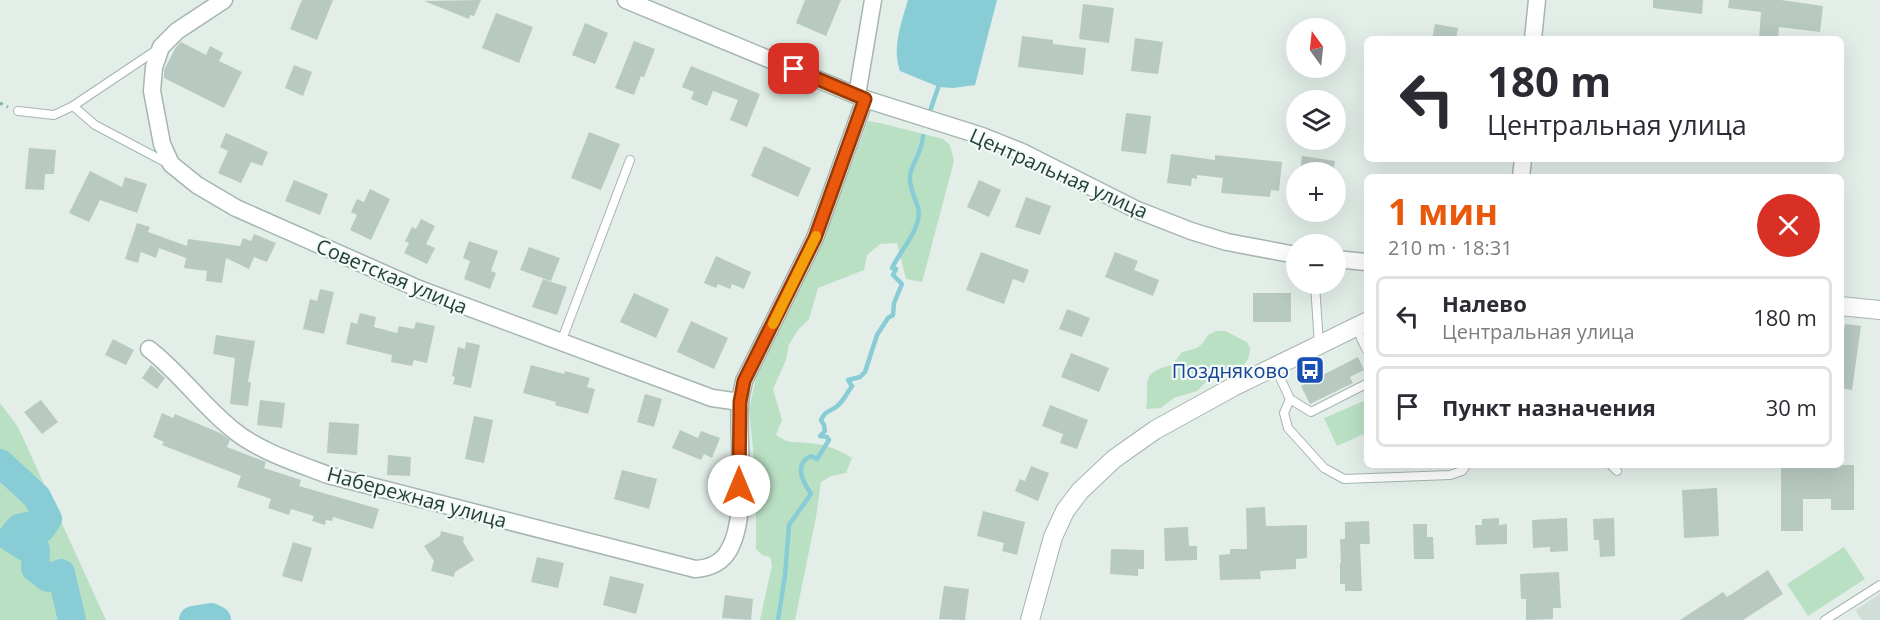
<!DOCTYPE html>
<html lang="ru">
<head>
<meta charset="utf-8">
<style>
  :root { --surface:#fff; --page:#f7f7f7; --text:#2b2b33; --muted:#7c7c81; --line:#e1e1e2; --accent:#ea580c }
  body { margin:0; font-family:"Open Sans",sans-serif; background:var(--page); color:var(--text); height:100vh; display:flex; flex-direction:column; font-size:22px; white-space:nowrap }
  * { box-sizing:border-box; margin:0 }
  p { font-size:20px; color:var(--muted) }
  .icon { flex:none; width:33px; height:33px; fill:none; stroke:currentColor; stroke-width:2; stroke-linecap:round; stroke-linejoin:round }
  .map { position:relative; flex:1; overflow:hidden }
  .details { position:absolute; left:1364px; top:174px; width:480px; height:294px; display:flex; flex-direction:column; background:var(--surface); border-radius:9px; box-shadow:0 6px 24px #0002 }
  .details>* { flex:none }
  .guide { position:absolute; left:1364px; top:36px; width:480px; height:126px; border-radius:9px; box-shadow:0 6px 24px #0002; background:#fff; color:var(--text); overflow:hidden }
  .needle { width:39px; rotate:345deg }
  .buttons { position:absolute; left:1286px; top:18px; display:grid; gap:12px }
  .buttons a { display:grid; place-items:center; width:60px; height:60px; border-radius:50%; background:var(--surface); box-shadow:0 6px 24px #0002; font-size:30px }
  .pin { position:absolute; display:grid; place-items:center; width:51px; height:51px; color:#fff; margin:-26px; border-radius:12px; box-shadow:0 3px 9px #0006 }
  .me { position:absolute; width:66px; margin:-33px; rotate:0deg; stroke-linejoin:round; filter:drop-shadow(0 0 4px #0008) }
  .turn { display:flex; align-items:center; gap:21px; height:126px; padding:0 24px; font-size:27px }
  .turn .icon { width:78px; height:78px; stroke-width:2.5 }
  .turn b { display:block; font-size:42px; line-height:51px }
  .round { display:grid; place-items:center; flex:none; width:63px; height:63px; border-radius:32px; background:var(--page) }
  .summary { display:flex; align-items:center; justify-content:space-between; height:102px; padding:0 24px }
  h1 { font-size:36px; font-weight:700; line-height:45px; color:var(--accent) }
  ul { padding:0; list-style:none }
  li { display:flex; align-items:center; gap:18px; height:81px; margin:0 12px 9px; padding:0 12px; border:3px solid var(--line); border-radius:9px }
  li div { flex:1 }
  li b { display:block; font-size:22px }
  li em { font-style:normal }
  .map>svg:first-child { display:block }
  .built { fill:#d1ded7 }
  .green { fill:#bae0c4 }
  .water { fill:#88ccd6 }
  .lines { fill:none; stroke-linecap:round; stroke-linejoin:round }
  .stream { stroke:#88ccd6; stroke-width:4.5 }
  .river { stroke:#88ccd6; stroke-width:28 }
  .building { fill:#b8c9c1 }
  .service-casing { stroke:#a5b6af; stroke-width:10 }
  .minor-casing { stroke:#a5b6af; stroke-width:19 }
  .tertiary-casing { stroke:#a5b6af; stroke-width:20 }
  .path { stroke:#81b3a2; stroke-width:3; stroke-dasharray:3 4.5; stroke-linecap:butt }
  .service { stroke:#fff; stroke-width:8 }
  .minor { stroke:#fff; stroke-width:16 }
  .tertiary { stroke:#fff; stroke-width:18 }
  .route-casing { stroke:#983908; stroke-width:15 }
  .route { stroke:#ea580c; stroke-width:10 }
  .slow { stroke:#f59e0b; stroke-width:10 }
  .labels { text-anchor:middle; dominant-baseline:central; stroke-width:4.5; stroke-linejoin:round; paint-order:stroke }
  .street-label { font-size:20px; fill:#214037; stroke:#f4faf6 }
  .transit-label { font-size:20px; fill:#164399; stroke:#f4faf6; text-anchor:end }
</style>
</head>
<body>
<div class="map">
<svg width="1880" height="620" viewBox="0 0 1880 620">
  <rect width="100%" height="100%" fill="#e3eee8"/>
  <polygon class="built" points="1880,594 1880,620 1862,620 1855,610"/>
  <g class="green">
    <path d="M868 121 880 123 943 139 950 145 954 161 922 282 906 279 897 243 880 244 867 255 864 270 818 288 809 319 797 331 789 345 786 360 773 389 782 420 776 435C792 445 791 441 807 443 824 444 838 449 852 458L846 473 831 476 821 482 816 517 795 620H760L772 565 770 557 762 555 756 549V479L749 409 756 378 824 239Z"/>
    <path d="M1216 331H1225L1247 342 1250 349 1249 357 1244 365 1238 370 1215 373 1197 391 1174 398 1161 408 1146 409C1151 382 1137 374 1172 365L1182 352 1197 348 1203 343 1208 335Z"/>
    <polygon points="1366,400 1366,433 1337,446 1324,418"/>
    <polygon points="0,403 18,427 106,620 0,620"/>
    <polygon points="1844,547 1865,579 1808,616 1787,584"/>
  </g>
  <path class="water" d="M908 0H997L975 85 953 88 939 87 900 71C892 47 901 24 908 0Z"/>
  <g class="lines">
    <g class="stream">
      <polyline points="929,114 940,82"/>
      <path d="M778 620 785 575 789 525 811 494C803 482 793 464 811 456L817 459 829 440 827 437 820 436 825 431 824 425 821 420C825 411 829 412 836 407 843 402 847 393 852 386L848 380 860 377 865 372 877 335 888 318 893 315 894 303 902 284 893 275 896 269 892 268C900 251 923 227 918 208 915 196 909 189 910 176 912 161 922 154 923 136"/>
    </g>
    <g class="river">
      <polyline points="0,463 37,497 48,519 41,529 28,526 19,528 11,538 25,547 33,545 36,550 35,568 48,578 61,573 72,620"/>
      <polyline points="193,620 211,617 217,620"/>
    </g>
  </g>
  <g class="building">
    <polygon points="302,0 333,0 317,40 290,29"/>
    <polygon points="481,0 474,16 470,15 469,19 424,1"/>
    <polygon points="805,0 841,0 826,36 796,23"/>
    <polygon points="1653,0 1703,0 1702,14 1653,8"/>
    <polygon points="1729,0 1781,0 1823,6 1820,32 1779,27 1778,39 1759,39 1761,12 1728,8"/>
    <polygon points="1083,4 1114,8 1109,43 1079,39"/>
    <polygon points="496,13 533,27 519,63 482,48"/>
    <polygon points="585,23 608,33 595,64 572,55"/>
    <polygon points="1435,24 1458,28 1456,39 1432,39"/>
    <polygon points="1022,36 1053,40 1053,44 1086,48 1083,75 1018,67"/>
    <polygon points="1135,38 1163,42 1158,74 1131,71"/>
    <polygon points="634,41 655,49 644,77 641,76 634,95 615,88"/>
    <polygon points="181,42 206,55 210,46 223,53 219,61 242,72 224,108 164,78 164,70 176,47"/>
    <polygon points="294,65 312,72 303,96 285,88"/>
    <polygon points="691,66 760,94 747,127 730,120 738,100 713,91 707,106 691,99 694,92 682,87"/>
    <polygon points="1126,113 1151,116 1146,154 1121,151"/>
    <polygon points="589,132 620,144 601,190 571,178"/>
    <polygon points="226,133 268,152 262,166 251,162 241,183 218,173 228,151 220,147"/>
    <polygon points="764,146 811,168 798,197 751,176"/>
    <polygon points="29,148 56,150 54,174 45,174 44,190 25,189"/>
    <polygon points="1171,154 1215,160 1215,155 1282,162 1279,191 1271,190 1270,197 1221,193 1223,178 1197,175 1197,179 1192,178 1191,186 1167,183"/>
    <polygon points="1302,156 1335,161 1333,172 1300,172"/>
    <polygon points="90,171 122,187 125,177 147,184 137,213 100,200 89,222 69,213"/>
    <polygon points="294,180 328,194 320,215 285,201"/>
    <polygon points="979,180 1001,190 989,217 967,207"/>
    <polygon points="370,189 390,199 371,240 350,230 357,215 351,212 357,199 364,202"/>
    <polygon points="1026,197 1051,206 1040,235 1015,227"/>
    <polygon points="421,219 435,226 426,244 435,248 427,264 404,253 409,243 405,241 412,227 416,229"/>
    <polygon points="137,223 150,227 148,232 187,246 188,239 240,246 243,238 251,241 254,234 276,243 267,262 254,257 249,269 226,258 222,283 206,281 207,271 184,268 186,258 159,248 156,258 141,252 138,263 125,259"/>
    <polygon points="469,241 498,251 491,271 496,273 490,289 464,279 470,261 463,258"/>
    <polygon points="529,247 560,258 551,281 520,270"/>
    <polygon points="981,252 1029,270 1024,283 1013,279 1004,304 966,290"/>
    <polygon points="1115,252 1138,261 1134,270 1159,280 1153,296 1105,277"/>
    <polygon points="716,256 751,272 744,289 732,284 730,289 718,284 716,288 704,283"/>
    <polygon points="543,279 567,287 557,315 532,307"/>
    <polygon points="320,289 334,292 324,334 303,329 310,299 317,301"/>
    <polygon points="634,293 669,309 656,338 620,322"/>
    <rect x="1253" y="293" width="38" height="29"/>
    <polygon points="1067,309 1090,318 1082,337 1059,329"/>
    <polygon points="360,313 376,317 374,327 397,333 399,326 414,329 416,322 435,326 427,363 414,360 412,366 391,362 392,355 346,344 351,322 357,324"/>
    <polygon points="691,321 728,338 714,369 677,352"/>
    <polygon points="1845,324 1861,326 1852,390 1840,388 1840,344 1842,344"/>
    <polygon points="216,335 255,341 248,382 251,382 248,406 230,404 235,358 213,354"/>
    <polygon points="113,339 134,350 126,365 105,355"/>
    <polygon points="466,342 480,345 471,388 453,384 455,377 452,376 458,347 465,349"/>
    <polygon points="1071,353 1109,368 1099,392 1061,377"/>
    <polygon points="1358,357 1364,370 1350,377 1353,383 1310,404 1301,386"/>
    <polygon points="151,365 165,378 157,389 142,378"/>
    <polygon points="531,365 564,374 565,371 590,378 587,387 595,389 588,414 555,405 556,402 523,393"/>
    <polygon points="645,394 662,399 654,427 637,422"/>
    <polygon points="41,400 58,422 42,434 24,412"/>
    <polygon points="260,400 285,403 282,428 257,425"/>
    <polygon points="1050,405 1088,420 1077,449 1060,443 1063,434 1042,426"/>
    <polygon points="162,413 173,418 175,414 220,433 230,440 227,447 266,462 264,468 301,480 299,486 379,509 373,529 333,517 332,521 326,520 325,525 312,521 314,516 291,509 289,515 268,508 271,499 237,487 241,476 162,445 164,442 153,437"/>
    <polygon points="474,416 493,420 484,463 465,459"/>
    <polygon points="329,422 359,424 357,455 327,453"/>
    <polygon points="680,430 698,438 701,431 720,438 712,458 704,454 701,460 672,448"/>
    <polygon points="388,455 411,457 410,476 387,475"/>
    <polygon points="1781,465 1854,465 1854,510 1831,510 1831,499 1803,499 1803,531 1781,531"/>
    <polygon points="1031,466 1049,473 1038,501 1015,491 1020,479 1025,481"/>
    <polygon points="622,470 657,479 649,509 614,499"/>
    <polygon points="1717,488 1719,536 1684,538 1682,490"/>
    <polygon points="1265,507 1266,526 1307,525 1307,558 1296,559 1296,569 1260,571 1261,579 1220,580 1219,555 1230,554 1230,549 1247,549 1246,508"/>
    <polygon points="983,511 1025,522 1017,555 1002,551 1004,543 977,536"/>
    <polygon points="1499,518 1499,525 1507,524 1507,544 1476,545 1475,525 1482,525 1482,519"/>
    <polygon points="1567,518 1568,551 1550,552 1550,547 1533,548 1532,520"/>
    <polygon points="1614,518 1615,556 1600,557 1599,540 1594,540 1593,519"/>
    <polygon points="1369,521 1370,544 1360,544 1362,591 1345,591 1345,584 1340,584 1340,563 1341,563 1340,539 1345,539 1345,522"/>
    <polygon points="1413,524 1427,524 1427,537 1433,537 1434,559 1414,559"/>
    <polygon points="1188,527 1189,546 1197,546 1197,560 1165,561 1164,528"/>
    <polygon points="441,531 464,537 463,542 474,560 455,572 454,577 431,571 434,561 424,546 440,536"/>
    <polygon points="293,542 312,548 302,582 282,576"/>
    <polygon points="1111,549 1144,550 1144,569 1138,569 1138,576 1110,574"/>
    <polygon points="537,557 564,563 558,588 531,582"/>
    <polygon points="1768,570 1783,594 1743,620 1680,620 1723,592 1727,597"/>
    <polygon points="1559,572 1561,608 1553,608 1553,619 1526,620 1526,599 1521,599 1520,574"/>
    <polygon points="610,576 644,584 636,614 603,605"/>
    <polygon points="944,586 969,589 965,620 939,619"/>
    <polygon points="725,595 753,599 751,620 722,618"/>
  </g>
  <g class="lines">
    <g class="service-casing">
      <g id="service">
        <polyline points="73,106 95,125 167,163"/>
        <polyline points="18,111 54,115 73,106 158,49"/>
        <polyline points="1315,284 1319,345"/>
        <polyline points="1356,327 1366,349"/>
        <polyline points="561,342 630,160"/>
        <polyline points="1275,367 1290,399 1311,412 1366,384"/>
        <polyline points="1290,399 1284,413 1288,428 1324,468 1344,479 1450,475 1462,471 1466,465"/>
        <polyline points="1611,465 1617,471"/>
        <polyline points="1825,620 1880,585"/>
      </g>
    </g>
    <g class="minor-casing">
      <g id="minor">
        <polyline points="224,0 177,31 161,47 154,67 152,91 162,144 171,164 197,185 236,208 419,289 712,398 740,402"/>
        <polyline points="626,0 865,99 982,136 1022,152 1135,209 1191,231 1227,242 1296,255"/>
        <polyline points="1533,39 1537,0"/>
        <polyline points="857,95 873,0"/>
        <polyline points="1521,177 1523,159"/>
        <polyline points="1335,259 1366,262"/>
        <path d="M149 349C180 373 202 405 232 429 258 451 297 463 328 475L695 569C709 568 721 564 729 550 749 515 737 444 740 404 740 396 743 388 744 381L815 238 865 99"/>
      </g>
    </g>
    <g class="tertiary-casing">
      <g id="tertiary">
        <polyline points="1840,306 1880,310"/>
        <polyline points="1030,620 1053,537 1065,511 1080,491 1114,459 1155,430 1233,387 1366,322"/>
      </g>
    </g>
    <polyline class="path" points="0,103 8,107"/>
    <use href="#service" class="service"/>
    <use href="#minor" class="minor"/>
    <use href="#tertiary" class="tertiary"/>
  </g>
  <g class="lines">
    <g class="route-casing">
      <polyline id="route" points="739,486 740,402 744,381 815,238 865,99 794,69"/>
    </g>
    <use href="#route" class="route"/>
    <polyline class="slow" points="773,324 816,236"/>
  </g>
  <defs>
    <g id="bus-square" transform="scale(1.5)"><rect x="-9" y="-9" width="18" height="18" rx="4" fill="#1a4fb4" stroke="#f4faf6"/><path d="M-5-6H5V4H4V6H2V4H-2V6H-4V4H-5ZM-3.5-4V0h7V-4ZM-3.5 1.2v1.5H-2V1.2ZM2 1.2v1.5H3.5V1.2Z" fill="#fff"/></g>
  </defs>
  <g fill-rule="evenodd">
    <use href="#bus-square" x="1310" y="370"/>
  </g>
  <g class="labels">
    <g class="street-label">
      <text transform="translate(1059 173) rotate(24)">Центральная улица</text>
      <text transform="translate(392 276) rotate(23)">Советская улица</text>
      <text transform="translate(417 497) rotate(15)">Набережная улица</text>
    </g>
    <g class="transit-label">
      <text x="1289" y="370">Поздняково</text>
    </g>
  </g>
</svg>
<div class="buttons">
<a><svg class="needle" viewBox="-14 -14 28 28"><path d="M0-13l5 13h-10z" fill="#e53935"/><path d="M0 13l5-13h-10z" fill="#7c7c81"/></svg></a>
<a><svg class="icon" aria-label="layers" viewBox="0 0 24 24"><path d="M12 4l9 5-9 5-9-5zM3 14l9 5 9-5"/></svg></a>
<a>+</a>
<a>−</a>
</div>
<div class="pin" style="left:794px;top:69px;background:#d93025"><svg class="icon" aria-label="arrive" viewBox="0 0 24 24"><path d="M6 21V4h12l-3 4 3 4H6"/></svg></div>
<svg class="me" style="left:739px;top:486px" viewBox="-20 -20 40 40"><circle r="19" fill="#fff"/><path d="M0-13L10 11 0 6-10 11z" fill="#ea580c"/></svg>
<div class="guide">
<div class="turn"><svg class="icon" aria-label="left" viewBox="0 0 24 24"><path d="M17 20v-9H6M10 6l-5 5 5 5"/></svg><div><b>180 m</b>Центральная улица</div></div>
</div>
<section class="details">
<div class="summary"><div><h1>1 мин</h1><p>210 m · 18:31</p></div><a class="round" style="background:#d93025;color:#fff"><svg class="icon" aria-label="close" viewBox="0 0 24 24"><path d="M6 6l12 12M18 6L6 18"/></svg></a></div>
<ul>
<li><svg class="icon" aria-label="left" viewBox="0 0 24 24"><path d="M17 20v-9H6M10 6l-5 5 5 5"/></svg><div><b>Налево</b><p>Центральная улица</p></div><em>180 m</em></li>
<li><svg class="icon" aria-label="arrive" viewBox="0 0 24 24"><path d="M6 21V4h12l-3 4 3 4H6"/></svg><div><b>Пункт назначения</b></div><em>30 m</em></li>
</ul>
</section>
</div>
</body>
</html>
